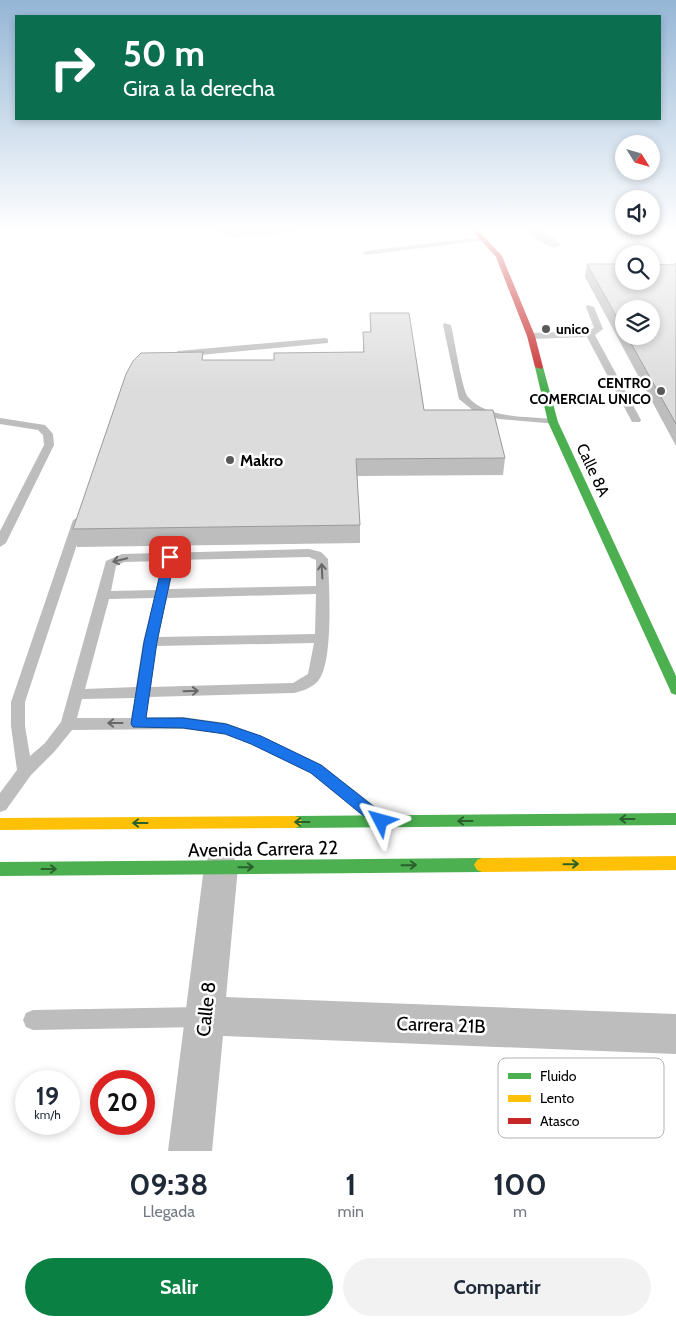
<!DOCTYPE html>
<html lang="es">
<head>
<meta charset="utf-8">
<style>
  :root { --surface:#fff; --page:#f2f2f3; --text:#1f2937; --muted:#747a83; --accent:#0b8043 }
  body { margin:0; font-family:Cabin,sans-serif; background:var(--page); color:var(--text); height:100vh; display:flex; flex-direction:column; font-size:19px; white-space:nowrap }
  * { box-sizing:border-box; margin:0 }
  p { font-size:16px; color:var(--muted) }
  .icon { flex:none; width:28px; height:28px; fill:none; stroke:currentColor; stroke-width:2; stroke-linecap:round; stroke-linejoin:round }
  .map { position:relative; height:1151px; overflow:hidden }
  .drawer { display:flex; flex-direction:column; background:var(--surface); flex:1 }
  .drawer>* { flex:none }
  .guide { position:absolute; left:15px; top:15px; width:646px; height:105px; border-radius:0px; box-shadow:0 2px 8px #0003; background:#0b6e4f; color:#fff; overflow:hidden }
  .needle { width:32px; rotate:127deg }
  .buttons { position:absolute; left:615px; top:135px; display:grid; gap:10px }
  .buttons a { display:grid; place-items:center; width:45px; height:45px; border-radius:50%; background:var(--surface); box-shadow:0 2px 8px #0003; font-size:25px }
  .speed { position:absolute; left:15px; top:1070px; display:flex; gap:10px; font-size:25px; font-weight:700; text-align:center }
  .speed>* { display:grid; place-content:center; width:65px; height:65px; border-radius:50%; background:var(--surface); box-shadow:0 2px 8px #0003; line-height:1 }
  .speed small { font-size:12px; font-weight:400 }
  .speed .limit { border:8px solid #d22; background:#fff; color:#111 }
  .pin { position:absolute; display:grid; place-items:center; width:42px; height:42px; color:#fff; margin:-21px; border-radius:10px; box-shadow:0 2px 8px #0006 }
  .me { position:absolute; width:55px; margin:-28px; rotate:309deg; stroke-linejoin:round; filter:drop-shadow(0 0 4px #0008) }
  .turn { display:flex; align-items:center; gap:18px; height:105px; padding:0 25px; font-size:22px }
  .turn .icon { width:65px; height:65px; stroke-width:2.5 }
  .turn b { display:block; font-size:35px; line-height:42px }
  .eta { display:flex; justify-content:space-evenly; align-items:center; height:85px; text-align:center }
  .eta b { font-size:30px; font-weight:700; line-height:35px }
  .cta { display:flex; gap:10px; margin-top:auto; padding:10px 25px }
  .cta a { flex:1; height:58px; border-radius:30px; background:var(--accent); color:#fff; font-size:20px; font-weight:700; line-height:58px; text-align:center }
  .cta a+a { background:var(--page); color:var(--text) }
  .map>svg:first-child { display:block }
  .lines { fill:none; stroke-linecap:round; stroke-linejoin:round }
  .lane { fill:#bdbdbd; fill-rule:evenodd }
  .street { fill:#bdbdbd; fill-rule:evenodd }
  .fast { fill:#4caf50; fill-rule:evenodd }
  .slow { fill:#ffc107; fill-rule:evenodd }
  .jam { fill:#c62828; fill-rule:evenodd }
  .wall { fill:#bdbdbd; fill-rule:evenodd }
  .building { fill:#dcdcdc; stroke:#9a9a9a }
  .oneway { stroke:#686868 }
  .oneway2 { stroke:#2a602c }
  .route { fill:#1a73e8; stroke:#114b97 }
  .poi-dot { fill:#595959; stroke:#fff; stroke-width:2 }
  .labels { text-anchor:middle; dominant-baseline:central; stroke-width:5; stroke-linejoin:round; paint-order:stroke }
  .far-poi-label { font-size:14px; font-weight:bold; fill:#000; stroke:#fff; text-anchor:start }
  .poi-label { font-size:16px; font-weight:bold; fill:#000; stroke:#fff; text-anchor:start }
  .street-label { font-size:16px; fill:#000; stroke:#fff }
  .near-street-label { font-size:19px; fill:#000; stroke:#fff }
  .key { fill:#fff; stroke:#b2b2b2; stroke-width:1 }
  .key-label { font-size:14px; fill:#000 }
</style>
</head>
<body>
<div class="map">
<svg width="676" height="1151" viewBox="0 0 676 1151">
  <rect width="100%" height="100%" fill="#fff"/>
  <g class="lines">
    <g class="lane">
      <polygon points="484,237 486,238 486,240 366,255 362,253 366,251"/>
      <polygon points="587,305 594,307 603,329 595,335 641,420 640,422 632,422 631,420 587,337 531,339 527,336 531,333 588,331 594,328 586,307"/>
      <path d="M444 323 451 325C454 337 462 390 468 397 487 419 527 416 553 419L558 422 557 424 499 419 475 412 459 399 443 325Z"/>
      <polygon points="325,338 328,339 328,343 178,357 174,354 178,351"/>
      <polygon points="0,418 45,425 53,434 54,445 6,543 0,547 0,531 44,445 43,435 38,430 0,424"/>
      <path d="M79 517 85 520 25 702V726L30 756 45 743 61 722 106 561 122 554 309 549 321 552 328 559C329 584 334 663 318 681 312 688 302 691 294 693L149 697 146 718 183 717 226 723 261 736 322 765 381 811 383 816 381 821 375 823 369 821 310 773 251 744 225 734 183 729 72 730 55 751 31 775 6 810 0 812V793L17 770 11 726V702L73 520ZM309 557 316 560V586L169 589 175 560ZM163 561 156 590 111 591 116 566 124 562ZM316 594 315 634 158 637 167 598ZM154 598 143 642 136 687 85 689 109 599ZM314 643 308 674 293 683 151 687 156 646ZM135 698 131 718H77L82 699Z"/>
      <polygon points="201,1007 208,1010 211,1017 208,1024 201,1027 33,1030 26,1027 23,1020 26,1013 33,1010"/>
    </g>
    <g class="street">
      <polygon points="211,228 304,228 297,232 236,237 213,231"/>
      <path d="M527 228H542L560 244 558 247C547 250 534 237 527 228Z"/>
      <polygon points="221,852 233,856 238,867 226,997 676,1014 676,1054 223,1036 212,1151 168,1151 204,867 209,856"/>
    </g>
    <g class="fast">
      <polygon points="536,365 543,367 558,422 676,676 676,695 671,693 670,690 548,422 535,367"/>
      <polygon points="676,813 676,825 295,828 290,826 288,822 290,818 295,816"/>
      <polygon points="482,858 487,860 490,865 487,870 482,872 0,876 0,862"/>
    </g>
    <g class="slow">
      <polygon points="295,816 300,818 302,822 300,826 295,828 0,830 0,818"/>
      <polygon points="676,856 676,870 482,872 477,870 474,865 477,860 482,858"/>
    </g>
    <polygon class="jam" points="470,228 476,228 502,256 535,336 543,367 542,369 535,367 527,336 496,257"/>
  </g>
  <g class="wall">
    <path d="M676 263V446L585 277 587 264 673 265ZM624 309 651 336H624Z"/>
    <polygon points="370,313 424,410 505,458 503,475 357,476 360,525 360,543 77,547 73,529 204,360 274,360 363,352 363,332 370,332"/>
  </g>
  <g class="building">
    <polygon points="676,263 676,424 627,336 651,336 651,309 624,309 624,330 587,264 624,264 624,281 651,281 651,264 673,265"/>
    <polygon points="370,313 409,313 424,410 493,410 505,458 356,459 360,525 73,529 126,374 133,361 141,353 203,352 202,360 274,360 274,353 364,352 363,332 371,332"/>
  </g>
  <defs><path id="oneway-shaft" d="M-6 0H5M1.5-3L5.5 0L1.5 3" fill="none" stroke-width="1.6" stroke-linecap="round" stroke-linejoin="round" transform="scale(1.25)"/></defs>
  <g class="oneway">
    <use href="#oneway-shaft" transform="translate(120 560) rotate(167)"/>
    <use href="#oneway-shaft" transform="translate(322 571) rotate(-93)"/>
    <use href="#oneway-shaft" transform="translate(191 691) rotate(-2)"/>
    <use href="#oneway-shaft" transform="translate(115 723) rotate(-180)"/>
  </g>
  <g class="oneway2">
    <use href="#oneway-shaft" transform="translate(627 819) rotate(180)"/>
    <use href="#oneway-shaft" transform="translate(465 821) rotate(180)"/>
    <use href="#oneway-shaft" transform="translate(302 822) rotate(180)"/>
    <use href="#oneway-shaft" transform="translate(140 823) rotate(180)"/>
    <use href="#oneway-shaft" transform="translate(571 864) rotate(-1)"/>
    <use href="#oneway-shaft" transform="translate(409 865) rotate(-1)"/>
    <use href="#oneway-shaft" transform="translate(246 867) rotate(-1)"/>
    <use href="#oneway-shaft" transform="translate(49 869)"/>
  </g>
  <linearGradient id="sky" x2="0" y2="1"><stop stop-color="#95b6d6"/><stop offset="0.59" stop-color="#fff"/><stop offset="1" stop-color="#fff" stop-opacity="0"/></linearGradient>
  <rect width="676" height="389" fill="url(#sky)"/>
  <polygon class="route" points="170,554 175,557 157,642 146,718 183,718 226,724 261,736 321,765 387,817 389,821 387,826 381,827 376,826 311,773 251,744 225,734 183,728 133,727 131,724 144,642 164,557"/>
  <g class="poi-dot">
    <circle cx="546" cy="329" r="5"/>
    <circle cx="661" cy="391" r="5"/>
    <circle cx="230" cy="460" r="5"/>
  </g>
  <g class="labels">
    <g class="far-poi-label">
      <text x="556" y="329">unico</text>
      <text x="651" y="383" text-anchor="end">CENTRO<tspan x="651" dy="16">COMERCIAL UNICO</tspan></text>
    </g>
    <g class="poi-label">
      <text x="240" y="460">Makro</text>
    </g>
    <g class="street-label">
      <text transform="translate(593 470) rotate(65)">Calle 8A</text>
    </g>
    <g class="near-street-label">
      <text transform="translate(263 849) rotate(-1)">Avenida Carrera 22</text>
      <text transform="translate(206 1009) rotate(-84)">Calle 8</text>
      <text transform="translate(441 1025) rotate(2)">Carrera 21B</text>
    </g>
  </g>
  <rect x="498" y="1058" width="166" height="80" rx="8" class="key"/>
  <rect x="508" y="1073" width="23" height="6" fill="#4caf50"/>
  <rect x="508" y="1095" width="23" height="7" fill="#ffc107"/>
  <rect x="508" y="1118" width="23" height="6" fill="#c62828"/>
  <g class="key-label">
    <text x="540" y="1081">Fluido</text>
    <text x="540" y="1103">Lento</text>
    <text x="540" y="1126">Atasco</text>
  </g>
</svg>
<div class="buttons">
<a><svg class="needle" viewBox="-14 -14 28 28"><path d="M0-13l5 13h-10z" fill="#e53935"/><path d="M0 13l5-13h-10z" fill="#747a83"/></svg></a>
<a><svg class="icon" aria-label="sound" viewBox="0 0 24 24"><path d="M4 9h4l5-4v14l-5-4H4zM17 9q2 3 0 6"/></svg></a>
<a><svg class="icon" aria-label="search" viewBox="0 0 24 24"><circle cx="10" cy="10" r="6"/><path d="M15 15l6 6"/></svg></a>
<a><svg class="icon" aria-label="layers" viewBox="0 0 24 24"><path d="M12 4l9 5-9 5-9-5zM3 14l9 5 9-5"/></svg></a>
</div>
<div class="speed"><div>19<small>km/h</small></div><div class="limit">20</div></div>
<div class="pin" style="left:170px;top:557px;background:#d93025"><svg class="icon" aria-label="arrive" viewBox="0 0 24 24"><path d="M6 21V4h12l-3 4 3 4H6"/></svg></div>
<svg class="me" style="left:381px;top:821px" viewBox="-20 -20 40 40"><path d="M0-17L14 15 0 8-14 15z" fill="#1a73e8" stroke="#fff" stroke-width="4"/></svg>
<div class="guide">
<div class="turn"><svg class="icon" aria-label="right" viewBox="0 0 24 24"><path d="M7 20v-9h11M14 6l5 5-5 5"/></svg><div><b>50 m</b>Gira a la derecha</div></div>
</div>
</div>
<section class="drawer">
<div class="eta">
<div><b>09:38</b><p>Llegada</p></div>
<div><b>1</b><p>min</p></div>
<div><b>100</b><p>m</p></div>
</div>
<div class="cta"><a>Salir</a><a>Compartir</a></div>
</section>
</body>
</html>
